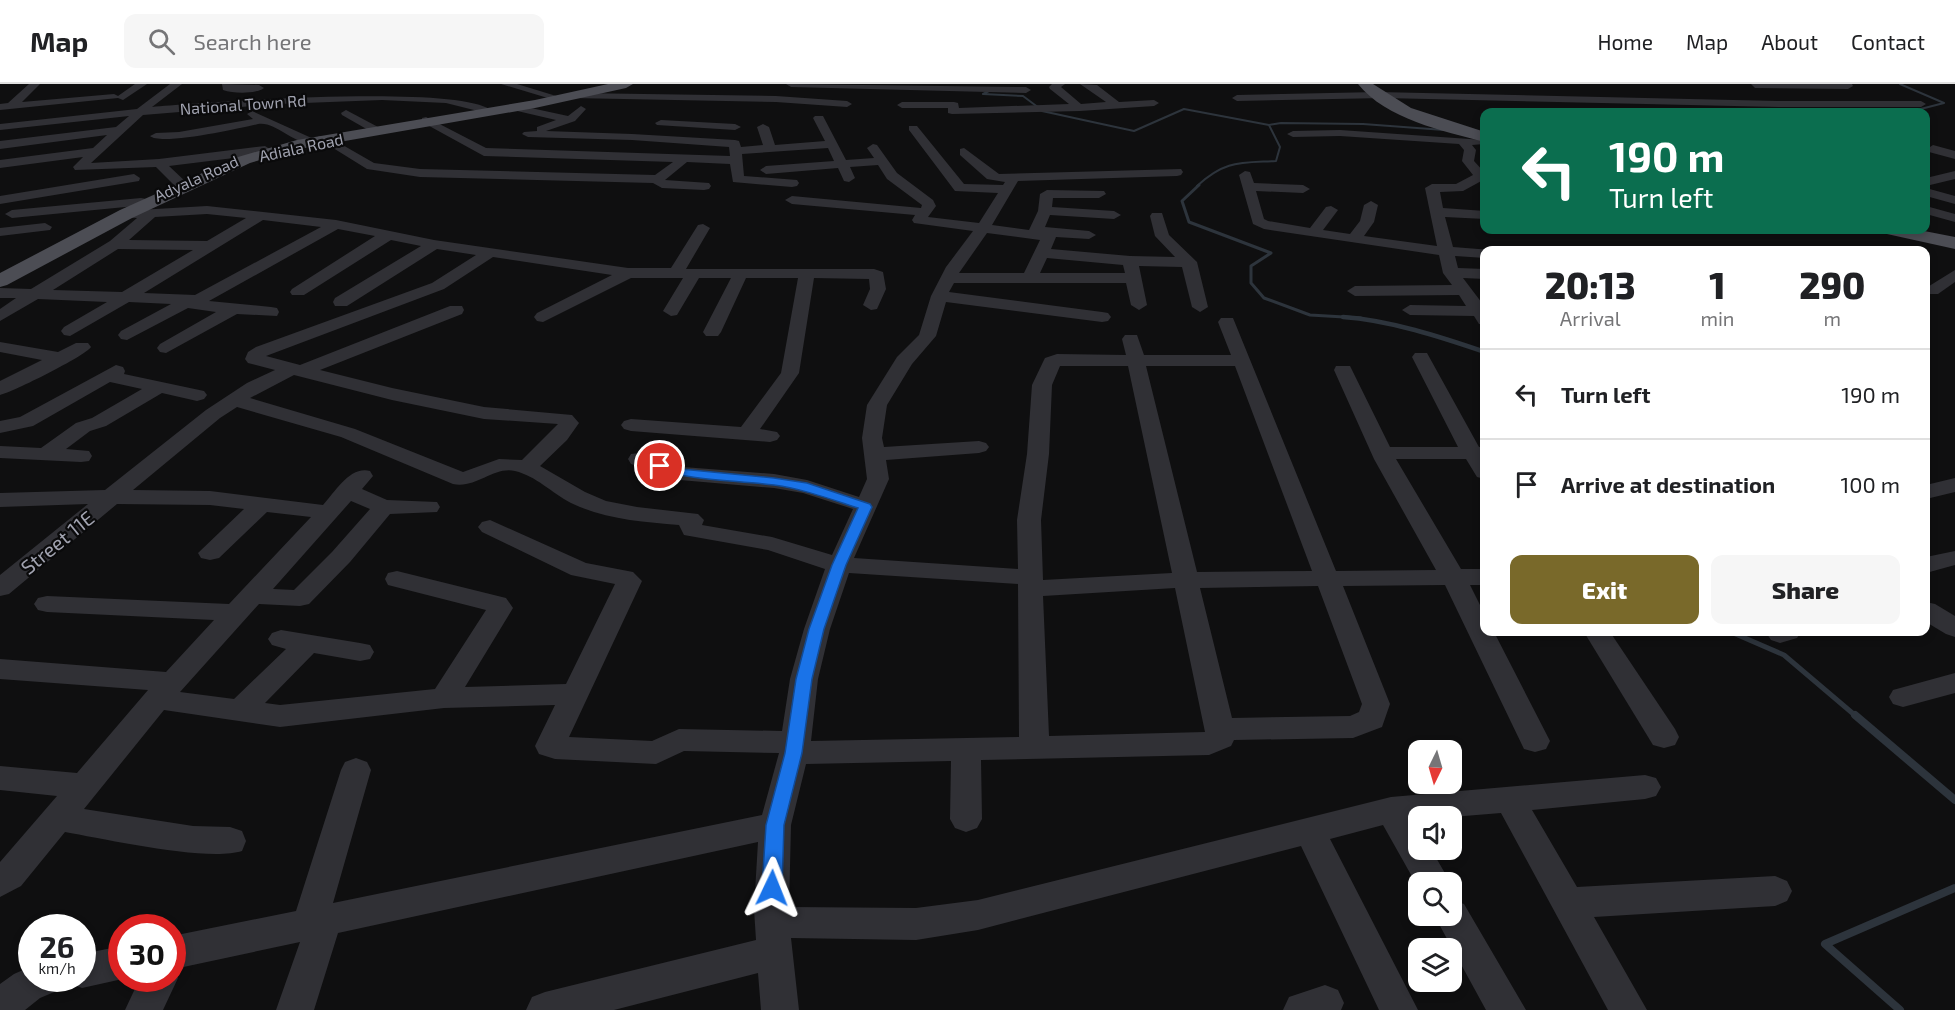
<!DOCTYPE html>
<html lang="en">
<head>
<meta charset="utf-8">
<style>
  :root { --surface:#fff; --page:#f6f6f6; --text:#202124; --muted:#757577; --line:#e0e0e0; --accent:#79692a }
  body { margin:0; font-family:"Exo 2",sans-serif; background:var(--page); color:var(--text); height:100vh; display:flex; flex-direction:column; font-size:22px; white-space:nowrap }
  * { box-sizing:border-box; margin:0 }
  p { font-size:20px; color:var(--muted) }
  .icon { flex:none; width:33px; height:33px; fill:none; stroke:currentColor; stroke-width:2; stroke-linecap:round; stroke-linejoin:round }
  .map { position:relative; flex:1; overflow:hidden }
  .details { position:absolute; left:1480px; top:162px; width:450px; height:390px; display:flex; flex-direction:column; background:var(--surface); border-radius:12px; box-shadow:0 3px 9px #0003 }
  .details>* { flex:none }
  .top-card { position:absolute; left:1480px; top:24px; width:450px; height:126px; border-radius:12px; box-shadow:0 3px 9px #0003; background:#0b6e4f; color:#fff; overflow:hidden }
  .needle { width:39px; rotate:185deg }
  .buttons { position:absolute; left:1408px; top:656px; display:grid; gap:12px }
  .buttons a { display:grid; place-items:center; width:54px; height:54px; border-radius:12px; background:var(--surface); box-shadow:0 3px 9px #0003; font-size:30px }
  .speed { position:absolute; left:18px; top:830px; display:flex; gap:12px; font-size:30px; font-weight:700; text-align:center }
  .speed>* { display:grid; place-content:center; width:78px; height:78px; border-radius:50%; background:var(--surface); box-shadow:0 3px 9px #0003; line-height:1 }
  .speed small { font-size:15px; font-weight:400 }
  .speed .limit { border:9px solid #d22; background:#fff; color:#111 }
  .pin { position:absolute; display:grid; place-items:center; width:51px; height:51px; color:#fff; margin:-26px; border:3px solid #fff; border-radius:50%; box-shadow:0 2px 6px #0007 }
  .me { position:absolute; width:66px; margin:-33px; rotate:2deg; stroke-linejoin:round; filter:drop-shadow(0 0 4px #0008) }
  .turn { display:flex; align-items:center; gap:21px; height:126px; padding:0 30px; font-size:27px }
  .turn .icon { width:78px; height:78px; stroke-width:2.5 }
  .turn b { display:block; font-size:42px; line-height:51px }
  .eta { display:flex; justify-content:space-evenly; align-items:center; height:102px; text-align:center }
  .eta b { font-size:36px; font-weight:800; line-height:42px }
  .action { display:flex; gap:12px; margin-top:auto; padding:12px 30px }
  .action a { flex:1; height:69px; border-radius:12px; background:var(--accent); color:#fff; font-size:24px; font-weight:800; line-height:69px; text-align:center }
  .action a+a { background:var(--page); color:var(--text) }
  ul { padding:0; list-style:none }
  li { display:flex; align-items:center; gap:18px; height:90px; padding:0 30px; border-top:2px solid var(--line) }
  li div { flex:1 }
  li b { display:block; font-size:22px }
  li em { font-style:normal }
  header { display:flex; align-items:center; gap:36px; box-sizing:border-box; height:84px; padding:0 30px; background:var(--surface); border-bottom:2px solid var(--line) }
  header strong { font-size:28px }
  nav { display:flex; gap:33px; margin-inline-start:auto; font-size:21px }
  .search { width:420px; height:54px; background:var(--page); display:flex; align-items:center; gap:15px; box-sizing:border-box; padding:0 21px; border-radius:12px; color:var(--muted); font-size:22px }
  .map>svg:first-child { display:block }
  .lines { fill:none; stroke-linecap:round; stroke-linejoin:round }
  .stream-far4 { stroke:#2d343c; stroke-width:2 }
  .stream-far3 { stroke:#2d343c; stroke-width:3 }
  .stream-far2 { stroke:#2d343c; stroke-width:4.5 }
  .stream-far1 { stroke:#2d343c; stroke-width:5 }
  .stream { stroke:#2d343c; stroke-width:8 }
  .minor { fill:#303035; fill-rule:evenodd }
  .major { fill:#4c4d54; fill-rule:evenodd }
  .route { fill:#1a73e8; stroke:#114b97; stroke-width:1.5 }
  .labels { text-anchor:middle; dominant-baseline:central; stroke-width:4.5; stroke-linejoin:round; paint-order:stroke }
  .far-street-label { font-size:16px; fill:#a1a3b0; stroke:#0a0a0b }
  .street-label { font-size:20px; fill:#a1a3b0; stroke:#0a0a0b }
</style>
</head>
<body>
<header>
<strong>Map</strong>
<div class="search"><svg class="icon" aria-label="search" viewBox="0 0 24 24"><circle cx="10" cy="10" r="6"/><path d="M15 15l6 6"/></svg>Search here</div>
<nav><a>Home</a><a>Map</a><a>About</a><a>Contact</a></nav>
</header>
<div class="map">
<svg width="1955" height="926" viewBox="0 0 1955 926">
  <rect width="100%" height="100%" fill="#0f0f10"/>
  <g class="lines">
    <g class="stream-far4">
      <polyline points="1900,0 1944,19 1909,28"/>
      <polyline points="989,7 983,10 1023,12 1039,24"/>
      <polyline points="1042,27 1134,47 1184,25 1269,41"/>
      <path d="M1197 102C1225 76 1240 79 1276 77L1280 63 1269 41 1281 39 1363 40 1444 46"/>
    </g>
    <polyline class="stream-far3" points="1199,101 1182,117 1189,138 1271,169 1251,182 1251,199 1264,214 1310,231 1361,234"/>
    <path class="stream-far2" d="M1343 233C1389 236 1441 253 1485 268"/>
    <polyline class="stream-far1" points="1731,548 1784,571 1857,633"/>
    <g class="stream">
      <polyline points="1855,631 1955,716"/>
      <polyline points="1900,926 1825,860 1955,804"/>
    </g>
    <g class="minor">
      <polygon points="29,0 40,0 22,18 114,10 118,12 135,0 147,0 123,16 118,14 0,26 0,20 8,19"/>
      <path d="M170 0H182L152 23C210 18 453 0 491 26L486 29 446 19 382 16 278 20 143 31 91 79 159 75 265 62 271 66 265 70 169 82 187 99 180 103 175 102 156 83 75 86 73 83 83 73 0 84V76L93 64 107 51 0 65V57L116 43 129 32 0 46V40L137 25Z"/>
      <path d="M222 0 259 1 264 4C256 10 234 10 223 6Z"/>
      <polygon points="501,0 517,0 566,15 561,18"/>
      <polygon points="786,0 1026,3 1031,6 1026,9 791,3"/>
      <polygon points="1052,0 1065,0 1061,3 1081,20 1106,18 1080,0 1097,1 1119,18 1154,16 1159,19 1154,22 1080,27 952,30 948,29 948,24 902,24 897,21 902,18 954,18 958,19 959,24 1069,20 1050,5 1049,3"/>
      <polygon points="1751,0 1852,0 1853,2 1848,5 1755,4"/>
      <polygon points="1378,8 1778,17 1921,17 1926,20 1921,23 1778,23 1384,14 1237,17 1232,14 1237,11"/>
      <polygon points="576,9 776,12 847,17 852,20 847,23 776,18 572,14 571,12"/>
      <path d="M517 21 568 32 581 22 586 25 575 37 546 47 632 50 735 56 739 57 741 63 763 61 757 43 763 40 769 43 775 61 825 57 813 34 815 32H823L846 76 874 74 867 64 873 60 877 61 897 89 933 116 936 122 928 133 979 139 998 109 955 107 909 46V42H917L964 100 1003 101 1005 98 987 95 960 71V65L964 64 999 90 1181 85 1183 88 1181 91 1177 92 1018 97 992 141 1029 146 1038 127 1040 110 1047 106 1104 107 1106 110 1099 114H1053L1052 123 1114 127 1121 131 1114 135 1050 131 1045 143 1089 147 1096 151 1089 155 1056 153 1051 165 1130 172 1175 173 1155 152 1150 132 1152 129H1162L1169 151 1197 178 1208 223 1200 228 1192 223 1182 183 1139 182 1147 221 1139 226 1131 221 1126 199H954L949 208 1102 228 1108 229 1111 233 1108 237 1102 238 946 218 936 252 912 280 887 321 882 354 884 363 979 357 986 359 989 363 986 367 979 369 886 376 889 395 854 474 1018 485 1017 436 1027 370 1032 301 1043 278 1045 274 1057 270 1126 271 1122 255 1125 251H1137L1144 271H1231L1218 238 1221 234H1233L1336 487 1436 486 1374 375 1334 286 1336 282H1350L1352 286 1390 363H1458L1412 273 1415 269H1427L1479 363H1485V395L1477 393 1466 375H1396L1461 485H1485V501H1470L1485 531V548H1494L1550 657 1546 665 1535 668 1524 665 1445 501 1343 502 1390 620 1382 643 1353 654 1234 656 1231 662 1209 671 981 676 982 735 977 744 966 748 955 744 950 735 951 677 806 680 791 741 789 823 916 824 978 816 1391 713 1645 691 1656 694 1661 703 1656 712 1645 715 1532 726 1577 803 1775 792 1787 797 1792 807 1787 817 1775 822 1594 833 1647 926H1608L1501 729 1452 733 1419 732V736L1414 737 1419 745V765H1431L1450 798H1419V805L1383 741 1330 755 1418 926H1379L1301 762 978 846 916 856 791 854 799 926H761L758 889 614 926H526L532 913 545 908 756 856 754 825 758 758 338 849 314 926H276L300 858 174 885 178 894 163 926H125L140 894H172V852L296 827 341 686 345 678 356 674 367 678 371 686 333 819 762 731 779 669 684 667 656 680 555 675 539 670 535 662 555 621 444 624 280 643 164 626 84 725 193 742 230 743 242 747 246 757 242 767C207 778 105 755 65 748L21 802 0 813V778L57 712 0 706V682L77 689 148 606 0 595V575L166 588 214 536 47 528 38 526 34 520 38 514 47 512 229 520 311 433 267 428 219 474 210 476 201 474 198 469 244 425 210 421 117 420 9 510 0 512V491L88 420 0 423V409L105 406 206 326 247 299 275 286 248 279 245 275 248 268 256 263 432 199 476 171 437 165 347 222H335L333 218 335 214 421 162 391 156 304 211H292L290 208 292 205 375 152 338 145 209 217 271 223 277 224 279 228 277 232 237 230 166 269 160 268 157 264 160 260 216 228 188 224 127 256 121 255 118 251 121 247 171 220 129 218 70 252 64 251 61 247 64 243 107 218 38 215 0 237V225L16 214H0V204L31 205 110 157 137 134 121 133 119 130 121 127 207 122 336 136 434 156 628 184H671L698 141 703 140 710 144 686 185H874L883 188 886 205 877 225 871 226 863 221 870 205 869 195 814 194 799 289 760 345 777 348 780 352 777 356 770 358 631 347 624 345 621 341 624 337 631 335 741 343 781 289 798 194H746L721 248 718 252H706L703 248 731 194H699L677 231 671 232 663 227 683 194H631L543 238 537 237 534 233 537 229 612 191 493 173 444 205 266 272 300 281 450 222H462L464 226 462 230 320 286 392 304 484 323 572 331 579 339 567 356 540 382 585 408 606 417 637 423 698 430 704 436 702 441 772 453 832 471 853 425 803 409 774 404 680 396 631 380 628 375 631 370 639 369 683 383 774 390 807 396 859 413 867 395 862 354 867 321 897 273 919 251 931 212 946 183 973 147 914 139 912 136 915 131 792 120 785 116 792 112 921 124 922 121 887 95 878 81 850 83 855 94 849 98 844 97 838 84 766 90 760 86 766 82 834 77 828 64 742 70 744 92 797 96 799 99 797 102 792 103 733 98 730 80 687 78 665 96 709 99 711 102 709 105 704 106 662 104 653 99 420 93 367 85 317 54 319 52H327L374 79 420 85 655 91 673 78 484 72 422 38V34L426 33 486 64 730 72 729 63 632 56 528 53 522 50 524 48 537 47V43L556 36 513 26V22ZM207 130 246 134 207 157 129 156 155 133ZM263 136 321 143 195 211 144 209ZM987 149 1040 156 1024 189H959ZM118 165 193 166 122 208 53 206ZM1047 174 1123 181 1125 189H1040ZM1060 282H1128L1172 489 1043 496 1041 436 1049 370 1052 301ZM1146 282H1235L1312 487 1197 488ZM294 291 392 316 484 335 558 340 522 376 499 375 463 388 355 345 250 314ZM237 323 341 353 453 400C476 405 494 382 515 387 536 392 552 409 571 419 604 435 642 438 679 441L684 451 768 466 825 485 804 545 790 595 782 647 679 645 652 657 569 653 642 497 633 488 586 479 490 436 482 438 478 443 482 448 571 491 615 500 566 600 465 603 513 524 506 514 397 487 388 489 385 495 388 501 486 526 435 605 280 621 265 619 314 569 360 577 370 575 374 568 370 561 360 559 281 546 272 549 268 555 272 561 286 565 234 615 180 608 259 520 300 522 309 520 350 478 390 430 437 428 440 423 437 418 387 416 362 405 373 392 370 387C350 382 336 407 323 421L210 407 133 406 220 334ZM351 417 370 425 332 468 294 506 273 505ZM849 489 1018 500 1019 653 811 657 818 595 830 545ZM1318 502 1362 620 1359 628 1350 632 1232 634 1200 504ZM1175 504 1205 648 1049 652 1043 512Z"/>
      <polygon points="346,26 378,43 380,45 374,48 370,47 342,31 341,29"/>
      <path d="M252 27 316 56 314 58C295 63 277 37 258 40 240 44 161 62 150 52L156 49 179 48 253 35 247 30Z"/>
      <polygon points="661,36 735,40 741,43 735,46 657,41 655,39"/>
      <polygon points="1340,46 1484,56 1484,60 1472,61 1476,66 1474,77 1485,89 1485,95 1463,107 1440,108 1443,124 1485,127 1485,135 1445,133 1453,163 1491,166 1485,166 1485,174 1455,172 1458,184 1485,185 1485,195 1463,194 1485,223 1485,241 1479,240 1474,232 1410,231 1402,226 1410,221 1466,222 1459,211 1355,212 1347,207 1355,202 1452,201 1443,189 1439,171 1264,145 1253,140 1239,91 1245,87 1250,88 1254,99 1303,101 1310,105 1303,109 1256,107 1264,135 1268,137 1310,144 1326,123 1331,122 1338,126 1323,146 1350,150 1360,137 1364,121 1371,117 1378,121 1374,138 1364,152 1437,162 1425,104 1432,100 1456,100 1473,91 1462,77 1464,66 1459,60 1340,52 1293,53 1287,50 1293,47"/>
      <polygon points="1933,61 1955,67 1955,75 1929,68 1927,65"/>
      <polygon points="1955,87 1955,95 1926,102 1926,94"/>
      <polygon points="134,90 140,94 139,97 0,120 0,112"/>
      <polygon points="1926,104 1955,112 1955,120 1926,112"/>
      <polygon points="141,114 146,115 148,118 146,121 12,134 5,130 12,126"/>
      <polygon points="1926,122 1955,130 1955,138 1926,130"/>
      <polygon points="45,139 52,143 50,146 0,152 0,144"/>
      <polygon points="1955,186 1955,198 1938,210 1926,210 1926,204"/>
      <path d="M0 258 58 268 76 259H88L91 263C85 272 13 308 0 311V297L42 276 0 268Z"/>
      <polygon points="116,281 123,283 125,287 124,290 204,307 207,311 204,315 197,317 162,309 106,342 90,347 66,365 89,367 92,372 89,377 81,378 0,374 0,362 41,364 76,339 92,334 142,305 110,298 33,342 0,349 0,337 20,333"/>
      <polygon points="1955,394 1955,408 1926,415 1926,401"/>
      <polygon points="1955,467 1955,481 1926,489 1926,473"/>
      <polygon points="1926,518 1935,520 1955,532 1955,553 1946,550 1926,538"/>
      <polygon points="1584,548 1610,548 1675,645 1679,653 1675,661 1664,664 1653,661"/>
      <polygon points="1768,548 1801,548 1797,554 1780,559 1771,556 1767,550"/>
      <polygon points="1955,589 1955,609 1903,623 1893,620 1889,613 1893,606"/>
      <polygon points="1452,816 1464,820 1526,926 1486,926 1434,831 1452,831"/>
      <polygon points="122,862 122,894 127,894 82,904 69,899 67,894 82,894 82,870"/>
      <polygon points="32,882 32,894 65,894 59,906 40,914 25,926 0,926 0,900 14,890"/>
      <polygon points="1325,901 1338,906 1344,919 1341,926 1283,926 1289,913"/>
    </g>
    <g class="major">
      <polygon points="608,0 633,0 626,4 535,24 299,65 250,79 132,134 7,201 0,203 0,189 120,126 238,73 297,56 535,16"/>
      <path d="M1358 0H1373L1411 24 1485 48V58C1443 47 1386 35 1358 0Z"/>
      <polygon points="1885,146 1919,146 1955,153 1955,165 1887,150"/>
    </g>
  </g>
  <path class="route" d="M660 379 681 385 774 394 807 399 870 420 872 423 846 481 824 545 812 595 802 669 784 741 782 804 779 810 772 812 765 810 762 804 766 741 785 669 796 595 809 545 832 481 858 424C830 415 803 405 774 401 734 396 694 397 655 385V380Z"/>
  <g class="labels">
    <g class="far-street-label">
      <text transform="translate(243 20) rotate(-4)">National Town Rd</text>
      <text transform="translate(301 63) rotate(-12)">Adiala Road</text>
      <text transform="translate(196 94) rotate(-24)">Adyala Road</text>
    </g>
    <g class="street-label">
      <text transform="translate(57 458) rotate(-39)">Street 11E</text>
    </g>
  </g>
</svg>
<div class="buttons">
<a><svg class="needle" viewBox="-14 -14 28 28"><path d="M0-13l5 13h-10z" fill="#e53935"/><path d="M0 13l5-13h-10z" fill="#757577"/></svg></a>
<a><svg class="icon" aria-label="sound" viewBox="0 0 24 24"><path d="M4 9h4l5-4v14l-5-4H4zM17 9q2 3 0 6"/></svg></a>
<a><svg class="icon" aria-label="search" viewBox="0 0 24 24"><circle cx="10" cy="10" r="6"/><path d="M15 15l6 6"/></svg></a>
<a><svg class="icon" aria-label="layers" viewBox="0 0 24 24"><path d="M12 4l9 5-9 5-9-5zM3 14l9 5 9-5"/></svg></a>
</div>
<div class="speed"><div>26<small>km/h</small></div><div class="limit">30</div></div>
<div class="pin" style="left:660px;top:382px;background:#d93025"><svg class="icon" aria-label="arrive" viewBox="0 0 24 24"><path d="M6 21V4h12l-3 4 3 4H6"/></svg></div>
<svg class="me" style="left:772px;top:804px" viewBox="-20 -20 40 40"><path d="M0-17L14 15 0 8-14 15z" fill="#1a73e8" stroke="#fff" stroke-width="4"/></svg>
<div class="top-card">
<div class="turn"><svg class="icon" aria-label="left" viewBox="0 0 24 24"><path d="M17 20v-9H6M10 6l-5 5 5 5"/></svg><div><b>190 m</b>Turn left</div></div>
</div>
<section class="details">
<div class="eta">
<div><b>20:13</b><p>Arrival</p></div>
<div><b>1</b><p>min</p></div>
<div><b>290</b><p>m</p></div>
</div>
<ul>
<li><svg class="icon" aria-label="left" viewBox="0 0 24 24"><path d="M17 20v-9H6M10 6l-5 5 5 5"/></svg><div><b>Turn left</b></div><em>190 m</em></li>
<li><svg class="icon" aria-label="arrive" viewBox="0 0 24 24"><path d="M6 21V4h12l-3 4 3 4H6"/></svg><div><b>Arrive at destination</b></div><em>100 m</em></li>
</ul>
<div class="action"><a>Exit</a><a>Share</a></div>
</section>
</div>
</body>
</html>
